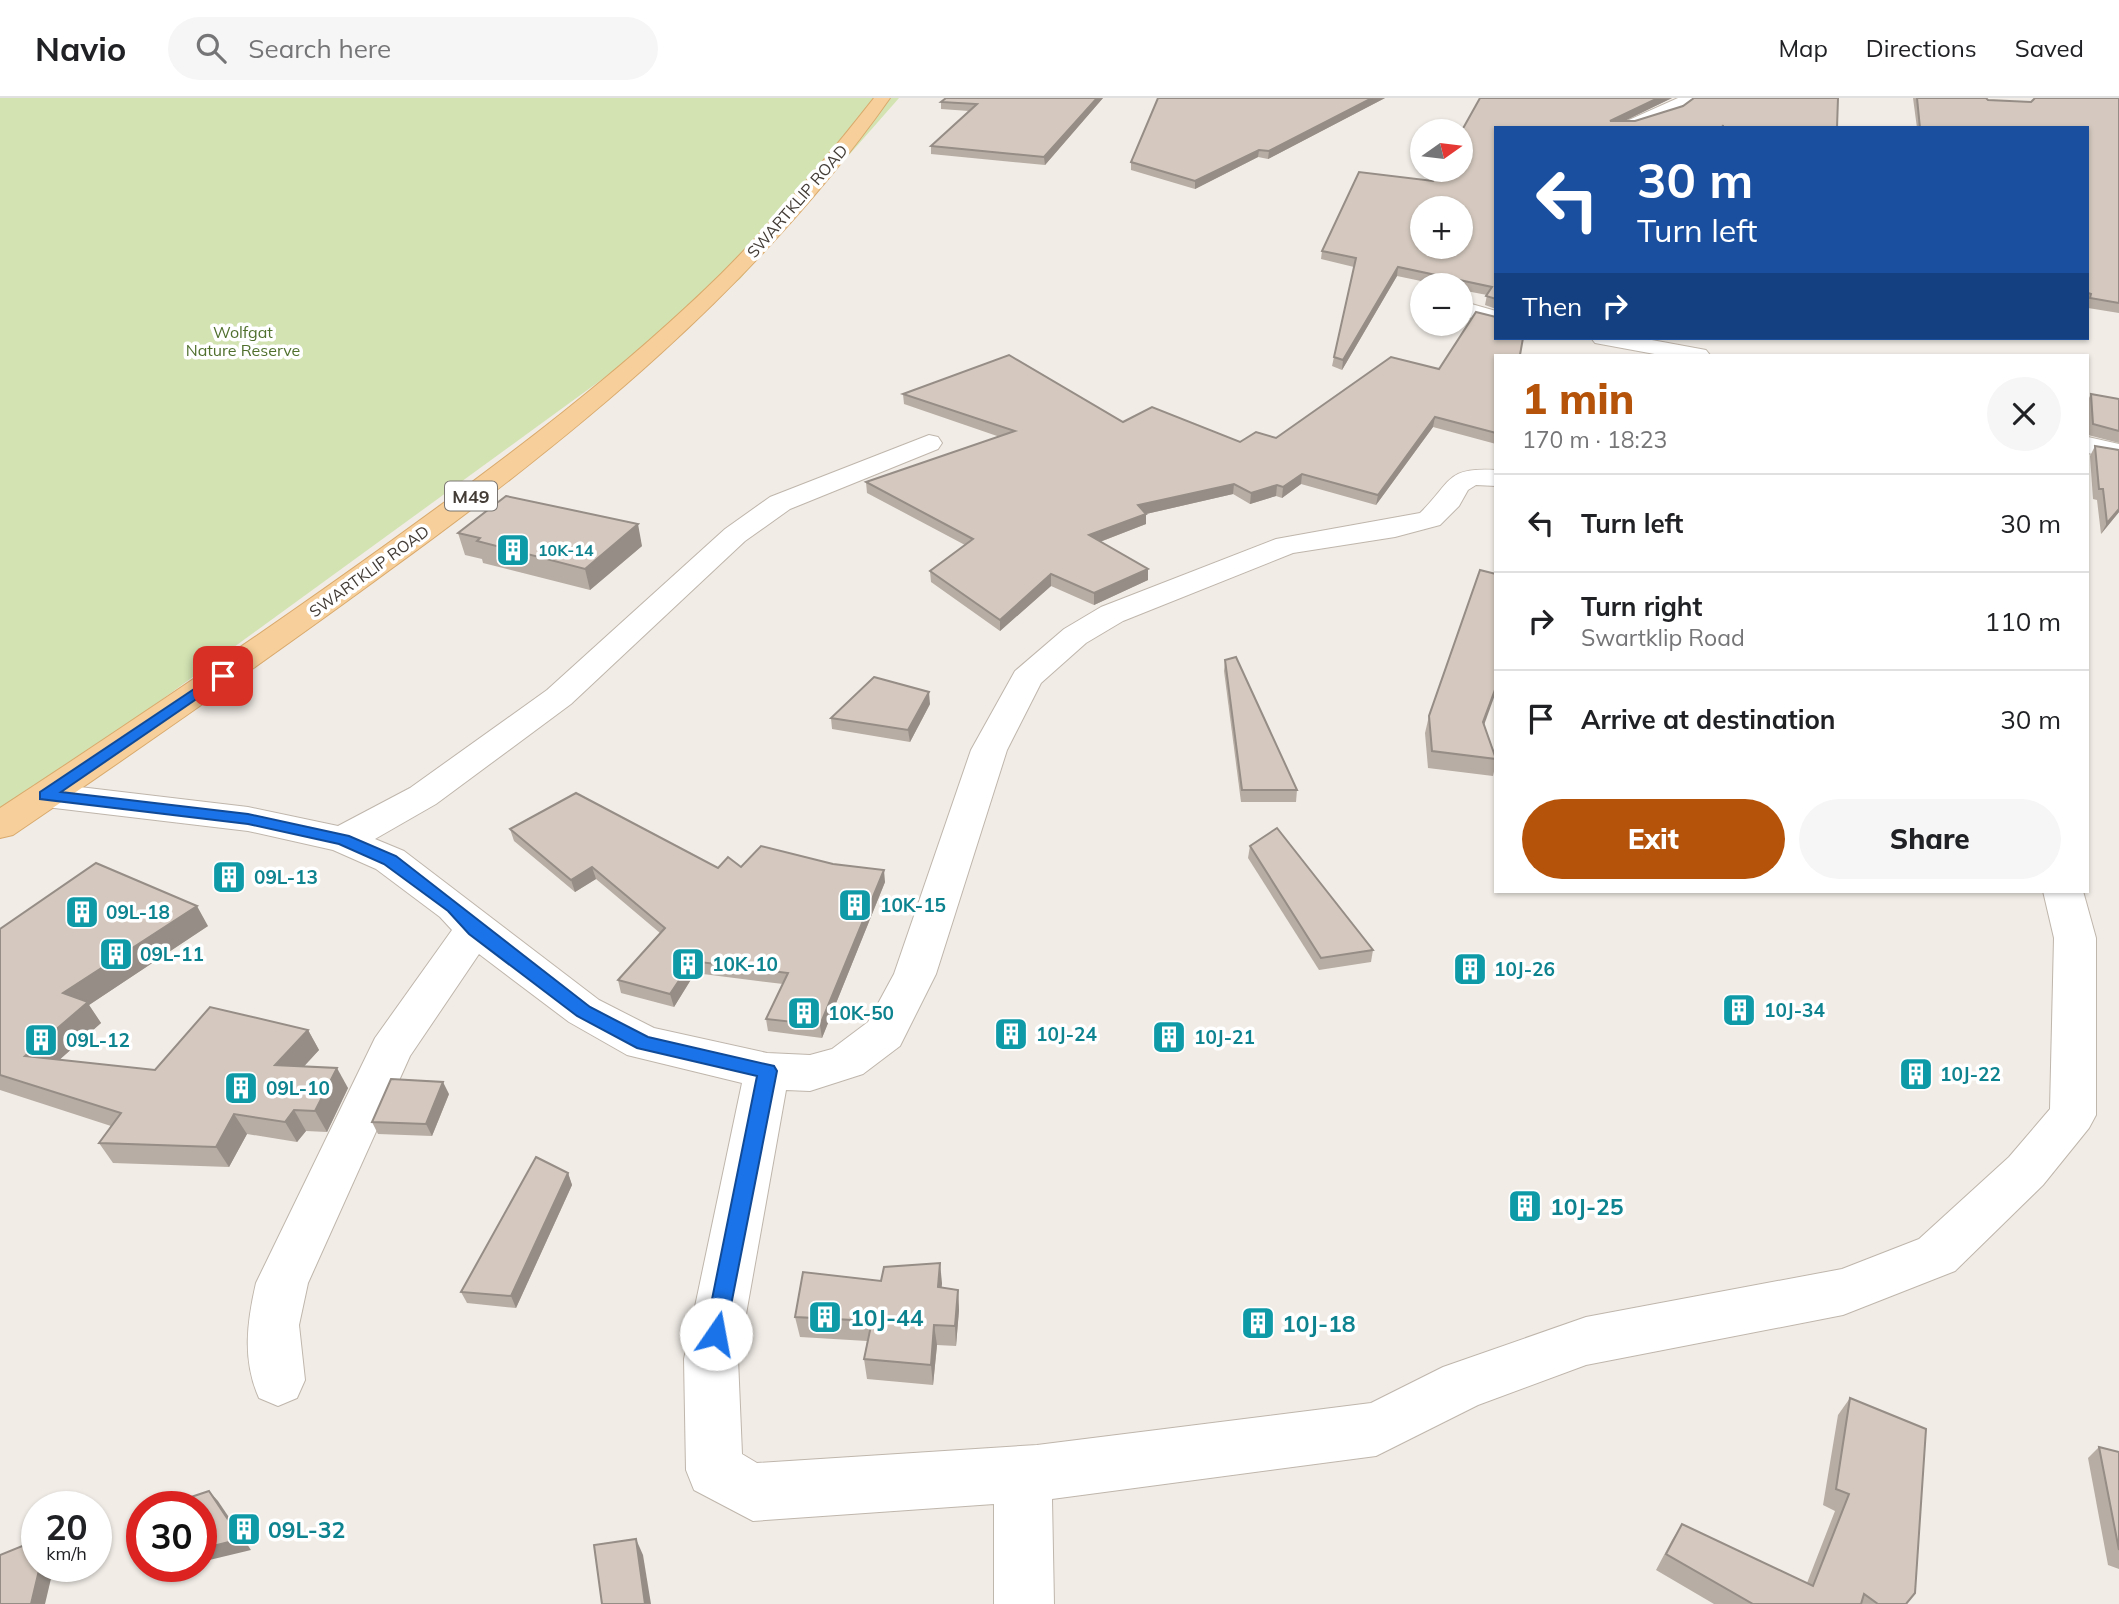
<!DOCTYPE html>
<html lang="en">
<head>
<meta charset="utf-8">
<style>
  :root { --surface:#fff; --page:#f6f6f6; --text:#202124; --muted:#757577; --line:#e0e0e0; --accent:#b45309 }
  body { margin:0; font-family:Mulish,sans-serif; background:var(--page); color:var(--text); height:100vh; display:flex; flex-direction:column; font-size:26px; white-space:nowrap }
  * { box-sizing:border-box; margin:0 }
  p { font-size:23px; color:var(--muted) }
  .icon { flex:none; width:38px; height:38px; fill:none; stroke:currentColor; stroke-width:2; stroke-linecap:round; stroke-linejoin:round }
  .map { position:relative; flex:1; overflow:hidden }
  .details { position:absolute; left:1494px; top:256px; width:595px; height:539px; display:flex; flex-direction:column; background:var(--surface); border-radius:0px; box-shadow:0 2px 5px #0004 }
  .details>* { flex:none }
  .guide { position:absolute; left:1494px; top:28px; width:595px; height:214px; border-radius:0px; box-shadow:0 2px 5px #0004; background:#1a4fa0; color:#fff; overflow:hidden }
  .needle { width:46px; rotate:76deg }
  .fabs { position:absolute; left:1410px; top:21px; display:grid; gap:14px }
  .fabs a { display:grid; place-items:center; width:63px; height:63px; border-radius:50%; background:var(--surface); box-shadow:0 2px 5px #0004; font-size:35px }
  .speed { position:absolute; left:21px; top:1393px; display:flex; gap:14px; font-size:35px; font-weight:700; text-align:center }
  .speed>* { display:grid; place-content:center; width:91px; height:91px; border-radius:50%; background:var(--surface); box-shadow:0 2px 5px #0004; line-height:1 }
  .speed small { font-size:18px; font-weight:400 }
  .speed .limit { border:10px solid #d22; background:#fff; color:#111 }
  .pin { position:absolute; display:grid; place-items:center; width:60px; height:60px; color:#fff; margin:-30px; border-radius:14px; box-shadow:0 4px 10px #0006 }
  .me { position:absolute; width:77px; margin:-38px; rotate:12deg; stroke-linejoin:round; filter:drop-shadow(0 0 5px #0008) }
  .turn { display:flex; align-items:center; gap:24px; height:147px; padding:0 28px; font-size:32px }
  .turn .icon { width:91px; height:91px; stroke-width:2.5 }
  .turn b { display:block; font-size:49px; line-height:60px }
  .then { display:flex; align-items:center; height:66px; padding:0 28px; background:#0003; gap:14px; font-size:26px }
  .round { display:grid; place-items:center; flex:none; width:74px; height:74px; border-radius:37px; background:var(--page) }
  .overview { display:flex; align-items:center; justify-content:space-between; height:119px; padding:0 28px }
  h1 { font-size:42px; font-weight:800; line-height:52px; color:var(--accent) }
  .primary-button { display:flex; gap:14px; margin-top:auto; padding:14px 28px }
  .primary-button a { flex:1; height:80px; border-radius:42px; background:var(--accent); color:#fff; font-size:28px; font-weight:800; line-height:80px; text-align:center }
  .primary-button a+a { background:var(--page); color:var(--text) }
  ul { padding:0; list-style:none }
  li { display:flex; align-items:center; gap:21px; height:98px; padding:0 28px; border-top:2px solid var(--line) }
  li div { flex:1 }
  li b { display:block; font-size:26px }
  li em { font-style:normal }
  header { display:flex; align-items:center; gap:42px; box-sizing:border-box; height:98px; padding:0 35px; background:var(--surface); border-bottom:2px solid var(--line) }
  header strong { font-size:33px }
  nav { display:flex; gap:38px; margin-inline-start:auto; font-size:24px }
  .search { width:490px; height:63px; background:var(--page); display:flex; align-items:center; gap:18px; box-sizing:border-box; padding:0 24px; border-radius:38px; color:var(--muted); font-size:26px }
  .map>svg:first-child { display:block }
  .green { fill:#d3e3b2 }
  .lines { fill:none; stroke-linecap:round; stroke-linejoin:round }
  .street-casing { stroke:#bfb6ac; stroke-width:2 }
  .primary-casing { stroke:#d9a96c; stroke-width:2 }
  .street { fill:#fff; fill-rule:evenodd }
  .primary { fill:#f6cf9a; fill-rule:evenodd }
  .wall { fill:#b7ada4 }
  .shaded-wall { fill:#958d86 }
  .building { fill:#d5c9bf; stroke:#958d86; stroke-width:2; fill-rule:evenodd }
  .route { fill:#1a73e8; stroke:#114b97; stroke-width:2 }
  .labels { text-anchor:middle; dominant-baseline:central; stroke-width:7; stroke-linejoin:round; paint-order:stroke }
  .far-street-label { font-size:16px; fill:#433c36; stroke:#fff }
  .far-park-label { font-size:16px; fill:#50702e; stroke:#fff }
  .far-culture-label { font-size:16px; font-weight:bold; fill:#0d838f; stroke:#fff; text-anchor:start }
  .shield { fill:#fff; stroke:#7b7672; stroke-width:2 }
  .shield-label { font-size:18px; font-weight:bold; fill:#433c36 }
  .culture-label { font-size:19px; font-weight:bold; fill:#0d838f; stroke:#fff; text-anchor:start }
  .near-culture-label { font-size:23px; font-weight:bold; fill:#0d838f; stroke:#fff; text-anchor:start }
</style>
</head>
<body>
<header>
<strong>Navio</strong>
<div class="search"><svg class="icon" aria-label="search" viewBox="0 0 24 24"><circle cx="10" cy="10" r="6"/><path d="M15 15l6 6"/></svg>Search here</div>
<nav><a>Map</a><a>Directions</a><a>Saved</a></nav>
</header>
<div class="map">
<svg width="2119" height="1506" viewBox="0 0 2119 1506">
  <rect width="100%" height="100%" fill="#f1ece6"/>
  <polygon class="green" points="0,0 899,0 740,181 87,656 0,710"/>
  <g class="lines">
    <g class="street-casing">
      <g id="street">
        <path d="M1678 0H1698C1679 21 1637 30 1611 30Z"/>
        <polygon points="1461,203 1496,213 1496,227 1461,217"/>
        <polygon points="1591,240 1641,240 1706,252 1710,257 1660,257 1595,245"/>
        <path d="M929 337 938 339 942 345 938 351 790 411 745 443 571 606 436 706 375 741 404 753 599 902 654 930 767 955 810 957 832 951 868 924 894 876 971 652 1015 573 1064 531 1101 509 1276 441 1420 415C1452 384 1445 369 1496 372V388L1476 387 1468 392 1459 408 1440 427 1395 439 1293 455 1123 523 1086 545 1041 585 1007 652 936 876 900 948 863 976 810 993 786 992 738 1261 742 1356 757 1365 1037 1347 1371 1305 1443 1269 1586 1219 1842 1171 1919 1141 2009 1059 2050 1011 2054 840 2043 793H2083L2096 840V1017L2089 1030 2043 1087 1955 1173 1843 1217 1586 1267 1478 1307 1376 1358 1052 1401 1054 1506H994V1406L753 1423 694 1392 686 1372 684 1261 742 985 627 957 569 924 479 856 410 958 308 1185 299 1227 305 1282 297 1300 278 1308 259 1300C242 1262 247 1224 256 1185L375 940 452 832 440 819 376 771 333 752 248 733 46 709 33 705 28 697 33 689 46 685 248 709 338 728 410 690 547 592 725 431 770 399Z"/>
        <polygon points="2088,339 2119,346 2119,362 2088,355"/>
      </g>
    </g>
    <g class="primary-casing">
      <path id="primary" d="M874 0H890C756 190 577 336 391 471 281 552 169 630 57 707L13 737 0 740V710C133 623 265 534 394 441 508 359 621 274 721 176 776 121 826 61 874 0Z"/>
    </g>
    <use href="#street" class="street"/>
    <use href="#primary" class="primary"/>
  </g>
  <g class="wall">
    <polygon points="1103,0 1045,67 931,56 931,48 969,13 941,11 941,4"/>
    <polygon points="1158,0 1385,0 1268,61 1258,59 1195,91 1131,72 1131,64"/>
    <polygon points="1480,0 1672,0 1624,23 1837,30 1496,30 1496,211 1485,207 1487,197 1461,192 1461,187 1440,187 1397,178 1342,272 1332,268 1354,169 1321,161 1322,153 1433,83"/>
    <polygon points="1913,0 1986,0 1988,2 2031,4 2119,0 2119,215 2088,210 2088,30 1917,30"/>
    <polygon points="1496,257 1496,346 1433,329 1376,407 1301,386 1282,400 1276,398 1250,406 1233,396 1146,416 1146,426 1100,444 1148,482 1094,507 1051,488 1000,533 931,484 930,473 965,447 867,395 866,384 1000,339 904,306 903,296 1123,324 1240,344 1276,340 1439,271"/>
    <polygon points="2091,296 2119,301 2119,345 2088,337 2088,302"/>
    <polygon points="2095,348 2119,352 2119,414 2101,436 2097,402 2093,401 2090,358"/>
    <polygon points="458,435 642,448 590,492 483,465 482,461 465,457"/>
    <polygon points="1225,562 1297,692 1296,704 1241,704 1224,573"/>
    <polygon points="930,606 910,644 832,631 831,620"/>
    <polygon points="1429,618 1484,627 1496,659 1496,664 1493,678 1428,670 1425,635"/>
    <polygon points="510,731 718,770 741,769 885,784 822,940 768,933 766,921 783,886 695,875 674,909 621,895 618,882 660,835 596,781 575,794 514,743"/>
    <polygon points="1250,748 1373,852 1371,864 1319,872 1248,760"/>
    <polygon points="208,828 89,907 101,925 59,962 155,972 308,932 319,952 304,968 348,990 327,1034 306,1033 297,1044 247,1036 229,1069 113,1065 99,1045 111,1028 0,992 0,831"/>
    <polygon points="449,996 432,1038 378,1036 372,1024"/>
    <polygon points="568,1075 572,1087 516,1210 467,1205 461,1194"/>
    <polygon points="881,1183 942,1185 941,1190 958,1192 959,1212 956,1248 937,1247 933,1287 867,1281 864,1261 867,1243 800,1239 795,1219"/>
    <polygon points="1850,1300 1906,1506 1714,1506 1656,1472 1672,1442 1682,1426 1807,1485 1835,1413 1823,1407 1838,1317"/>
    <polygon points="2099,1349 2119,1354 2119,1471 2108,1467 2088,1360"/>
  </g>
  <g class="shaded-wall">
    <polygon points="1097,0 1103,0 1045,67 1044,59"/>
    <polygon points="1372,0 1385,0 1268,61 1269,53"/>
    <polygon points="1658,0 1672,0 1610,30 1610,23"/>
    <polygon points="1259,52 1258,59 1195,91 1195,83"/>
    <polygon points="1398,169 1397,178 1342,272 1343,262"/>
    <polygon points="1435,319 1433,329 1376,407 1378,397"/>
    <polygon points="1302,376 1301,386 1282,400 1283,389"/>
    <polygon points="1234,386 1233,396 1146,416 1146,426 1089,448 1089,437 1138,407"/>
    <polygon points="1277,387 1276,398 1250,406 1251,395"/>
    <polygon points="2119,411 2119,414 2101,436 2107,425"/>
    <polygon points="638,426 642,448 590,492 585,471"/>
    <polygon points="1148,471 1148,482 1094,507 1094,495"/>
    <polygon points="1051,476 1051,488 1000,533 1000,522"/>
    <polygon points="1496,589 1496,594 1479,641 1483,624"/>
    <polygon points="929,594 930,606 910,644 908,632"/>
    <polygon points="592,769 596,781 575,794 571,782"/>
    <polygon points="884,772 885,784 822,940 820,927"/>
    <polygon points="197,808 208,828 89,907 101,925 40,979 25,958 63,895"/>
    <polygon points="692,863 695,875 674,909 670,896"/>
    <polygon points="308,932 319,952 287,987 275,967"/>
    <polygon points="337,970 348,990 327,1034 315,1013"/>
    <polygon points="443,984 449,996 432,1038 426,1026"/>
    <polygon points="294,1012 306,1033 297,1044 285,1024"/>
    <polygon points="234,1016 247,1036 229,1069 216,1049"/>
    <polygon points="568,1075 572,1087 516,1210 511,1198"/>
    <polygon points="940,1165 942,1185 940,1209 938,1189"/>
    <polygon points="958,1192 959,1212 956,1248 955,1228"/>
    <polygon points="934,1227 937,1247 933,1287 931,1267"/>
    <polygon points="209,1393 218,1403 251,1452 201,1464 201,1451"/>
    <polygon points="636,1441 643,1457 651,1506 645,1506"/>
    <polygon points="40,1468 54,1468 45,1506 31,1506"/>
  </g>
  <g class="building">
    <polygon points="946,0 1097,0 1044,59 931,48 977,6 941,4"/>
    <polygon points="1158,0 1372,0 1269,53 1259,52 1195,83 1131,64"/>
    <path d="M1480 0H1658L1610 23H1635L1683 8 1694 0H1838L1837 30H1723V27L1722 30H1496V201L1486 198 1492 189 1398 169 1343 262 1334 259 1356 160 1322 153 1359 74 1433 83 1440 72H1461V34ZM1423 110H1461V149H1423Z"/>
    <polygon points="1917,0 1986,0 1988,2 2031,4 2035,0 2119,0 2119,205 2090,200 2091,196 2088,195 2088,30 1920,30"/>
    <polygon points="1476,214 1496,219 1496,240 1523,240 1520,257 1496,257 1496,335 1435,319 1378,397 1302,376 1283,389 1277,387 1251,395 1234,386 1138,407 1146,416 1089,437 1148,471 1094,495 1051,476 1000,522 930,473 973,441 866,384 1015,333 903,296 1009,257 1123,324 1152,309 1240,344 1256,334 1276,340 1391,259 1439,271"/>
    <polygon points="2091,296 2119,301 2119,333 2093,326"/>
    <polygon points="2095,348 2119,352 2119,411 2107,425 2103,391 2099,391"/>
    <polygon points="506,398 638,426 585,471 477,443 480,440 458,435"/>
    <polygon points="1480,472 1496,476 1496,589 1483,624 1496,661 1432,653 1429,618"/>
    <polygon points="1236,559 1297,692 1242,692 1225,562"/>
    <polygon points="874,579 929,594 908,632 831,620"/>
    <polygon points="576,695 718,770 728,759 741,769 761,748 833,766 884,772 820,927 766,921 788,875 692,863 670,896 618,882 665,830 592,769 571,782 510,731"/>
    <polygon points="1277,730 1373,852 1321,860 1250,748"/>
    <polygon points="96,765 197,808 63,895 88,904 25,958 155,972 210,909 308,932 275,967 337,970 315,1013 294,1012 285,1024 234,1016 216,1049 99,1045 121,1015 0,977 0,831"/>
    <polygon points="391,981 443,984 426,1026 372,1024"/>
    <polygon points="536,1059 568,1075 511,1198 461,1194"/>
    <polygon points="940,1165 938,1189 958,1192 955,1228 934,1227 931,1267 864,1261 872,1223 795,1219 803,1174 881,1183 884,1169"/>
    <polygon points="1850,1300 1926,1331 1915,1495 1906,1506 1878,1506 1864,1496 1861,1506 1753,1506 1666,1456 1682,1426 1813,1488 1849,1396 1836,1391"/>
    <polygon points="2099,1349 2119,1354 2119,1452"/>
    <polygon points="209,1393 241,1441 201,1451 201,1409 173,1409 173,1405"/>
    <polygon points="636,1441 645,1506 602,1506 594,1447"/>
    <polygon points="37,1442 37,1468 40,1468 31,1506 0,1506 0,1457"/>
  </g>
  <polygon class="route" points="218,575 230,578 61,694 248,716 349,738 396,758 590,909 648,939 774,968 777,973 724,1243 716,1246 709,1243 705,1236 757,978 637,950 577,918 469,836 448,813 384,766 339,746 248,726 40,701 40,694"/>
  <defs>
    <g id="building-square" transform="scale(1.75)"><rect x="-9" y="-9" width="18" height="18" rx="4" fill="#0f9aa8" stroke="#fff"/><path d="M-4-6H4V6H1V3H-1V6H-4ZM-2.5-4.3h1.7v1.8h-1.7ZM.8-4.3h1.7v1.8H.8ZM-2.5-1h1.7V.8h-1.7ZM.8-1h1.7V.8H.8Z" fill="#fff"/></g>
  </defs>
  <g fill-rule="evenodd">
    <use href="#building-square" x="513" y="452"/>
    <use href="#building-square" x="229" y="779"/>
    <use href="#building-square" x="855" y="807"/>
    <use href="#building-square" x="82" y="814"/>
    <use href="#building-square" x="116" y="856"/>
    <use href="#building-square" x="688" y="866"/>
    <use href="#building-square" x="1470" y="871"/>
    <use href="#building-square" x="1739" y="912"/>
    <use href="#building-square" x="804" y="915"/>
    <use href="#building-square" x="1011" y="936"/>
    <use href="#building-square" x="1169" y="939"/>
    <use href="#building-square" x="41" y="942"/>
    <use href="#building-square" x="1916" y="976"/>
    <use href="#building-square" x="241" y="990"/>
    <use href="#building-square" x="1525" y="1108"/>
    <use href="#building-square" x="825" y="1219"/>
    <use href="#building-square" x="1258" y="1225"/>
    <use href="#building-square" x="244" y="1431"/>
  </g>
  <g class="labels">
    <g class="far-street-label">
      <text transform="translate(797 103) rotate(-49)">SWARTKLIP ROAD</text>
      <text transform="translate(369 473) rotate(-36)">SWARTKLIP ROAD</text>
    </g>
    <g class="far-park-label">
      <text x="243" y="234">Wolfgat<tspan x="243" dy="18">Nature Reserve</tspan></text>
    </g>
    <g class="far-culture-label">
      <text x="538" y="452">10K-14</text>
    </g>
    <rect class="shield" x="445" y="383.5" width="52" height="29" rx="5"/>
    <g class="shield-label">
      <text x="471" y="398">M49</text>
    </g>
    <g class="culture-label">
      <text x="254" y="779">09L-13</text>
      <text x="880" y="807">10K-15</text>
      <text x="106" y="814">09L-18</text>
      <text x="140" y="856">09L-11</text>
      <text x="712" y="866">10K-10</text>
      <text x="1494" y="871">10J-26</text>
      <text x="1764" y="912">10J-34</text>
      <text x="828" y="915">10K-50</text>
      <text x="1036" y="936">10J-24</text>
      <text x="1194" y="939">10J-21</text>
      <text x="66" y="942">09L-12</text>
      <text x="1940" y="976">10J-22</text>
      <text x="266" y="990">09L-10</text>
    </g>
    <g class="near-culture-label">
      <text x="1550" y="1108">10J-25</text>
      <text x="850" y="1219">10J-44</text>
      <text x="1282" y="1225">10J-18</text>
      <text x="268" y="1431">09L-32</text>
    </g>
  </g>
</svg>
<div class="fabs">
<a><svg class="needle" viewBox="-14 -14 28 28"><path d="M0-13l5 13h-10z" fill="#e53935"/><path d="M0 13l5-13h-10z" fill="#757577"/></svg></a>
<a>+</a>
<a>−</a>
</div>
<div class="speed"><div>20<small>km/h</small></div><div class="limit">30</div></div>
<div class="pin" style="left:223px;top:578px;background:#d93025"><svg class="icon" aria-label="arrive" viewBox="0 0 24 24"><path d="M6 21V4h12l-3 4 3 4H6"/></svg></div>
<svg class="me" style="left:716px;top:1236px" viewBox="-20 -20 40 40"><circle r="19" fill="#fff"/><path d="M0-13L10 11 0 6-10 11z" fill="#1a73e8"/></svg>
<div class="guide">
<div class="turn"><svg class="icon" aria-label="left" viewBox="0 0 24 24"><path d="M17 20v-9H6M10 6l-5 5 5 5"/></svg><div><b>30 m</b>Turn left</div></div>
<div class="then">Then<svg class="icon" aria-label="right" viewBox="0 0 24 24"><path d="M7 20v-9h11M14 6l5 5-5 5"/></svg></div>
</div>
<section class="details">
<div class="overview"><div><h1>1 min</h1><p>170 m · 18:23</p></div><a class="round"><svg class="icon" aria-label="close" viewBox="0 0 24 24"><path d="M6 6l12 12M18 6L6 18"/></svg></a></div>
<ul>
<li><svg class="icon" aria-label="left" viewBox="0 0 24 24"><path d="M17 20v-9H6M10 6l-5 5 5 5"/></svg><div><b>Turn left</b></div><em>30 m</em></li>
<li><svg class="icon" aria-label="right" viewBox="0 0 24 24"><path d="M7 20v-9h11M14 6l5 5-5 5"/></svg><div><b>Turn right</b><p>Swartklip Road</p></div><em>110 m</em></li>
<li><svg class="icon" aria-label="arrive" viewBox="0 0 24 24"><path d="M6 21V4h12l-3 4 3 4H6"/></svg><div><b>Arrive at destination</b></div><em>30 m</em></li>
</ul>
<div class="primary-button"><a>Exit</a><a>Share</a></div>
</section>
</div>
</body>
</html>
